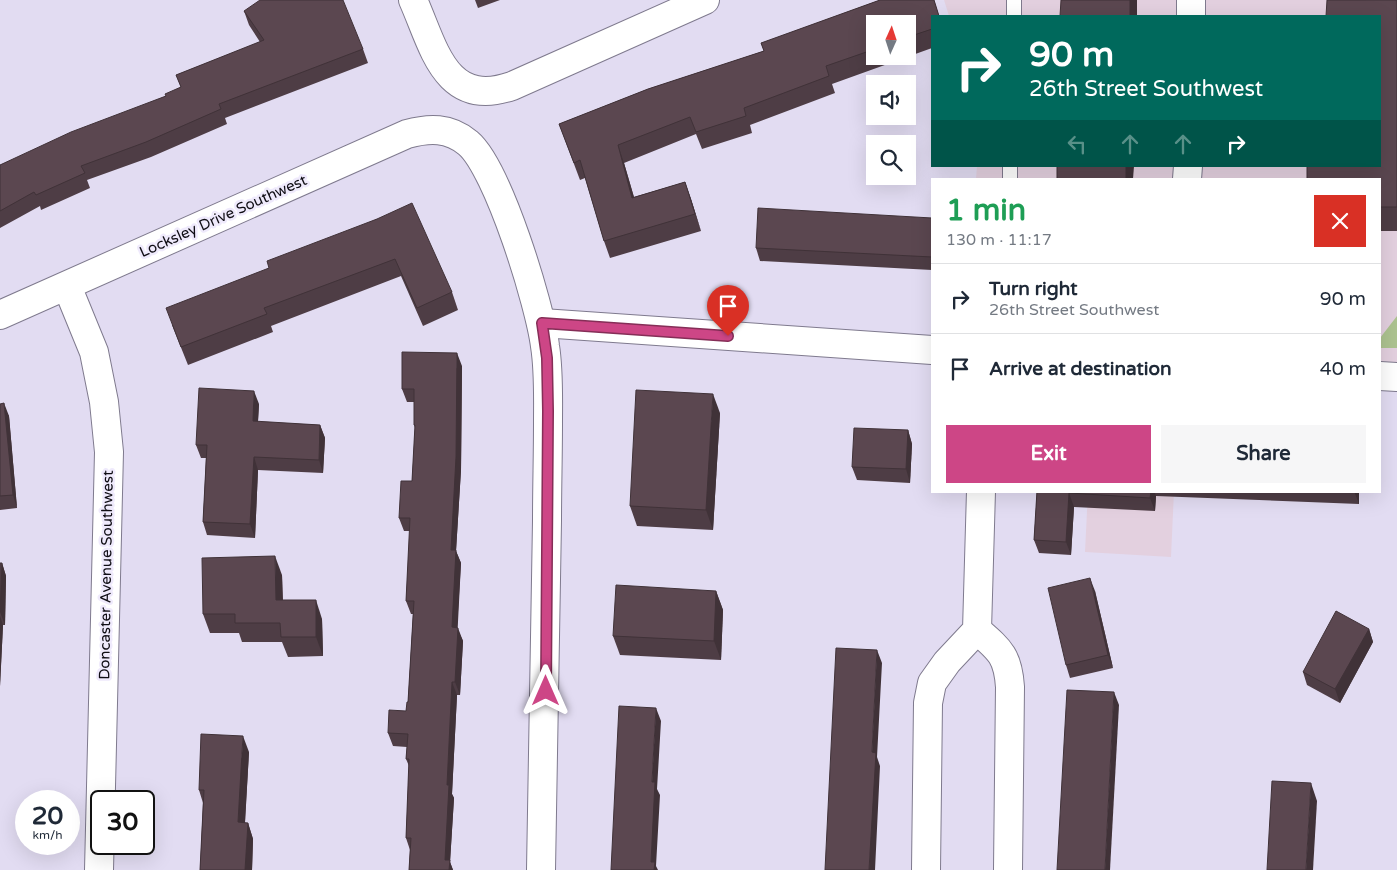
<!DOCTYPE html>
<html lang="en">
<head>
<meta charset="utf-8">
<style>
  :root { --surface:#fff; --page:#f6f6f7; --text:#1f2937; --muted:#747a83; --line:#e0e1e3; --accent:#cd4686 }
  body { margin:0; font-family:"Varela Round",sans-serif; background:var(--page); color:var(--text); height:100vh; display:flex; flex-direction:column; font-size:19px; white-space:nowrap }
  * { box-sizing:border-box; margin:0 }
  p { font-size:16px; color:var(--muted) }
  .icon { flex:none; width:28px; height:28px; fill:none; stroke:currentColor; stroke-width:2; stroke-linecap:round; stroke-linejoin:round }
  .map { position:relative; flex:1; overflow:hidden }
  .drawer { position:absolute; left:931px; top:178px; width:450px; height:315px; display:flex; flex-direction:column; background:var(--surface); border-radius:0px; box-shadow:0 5px 20px #0002 }
  .drawer>* { flex:none }
  .top-card { position:absolute; left:931px; top:15px; width:450px; height:152px; border-radius:0px; box-shadow:0 5px 20px #0002; background:#00695c; color:#fff; overflow:hidden }
  .needle { width:32px; rotate:3deg }
  .tools { position:absolute; left:866px; top:15px; display:grid; gap:10px }
  .tools a { display:grid; place-items:center; width:50px; height:50px; border-radius:0px; background:var(--surface); box-shadow:0 5px 20px #0002; font-size:25px }
  .speed { position:absolute; left:15px; top:790px; display:flex; gap:10px; font-size:25px; font-weight:700; text-align:center }
  .speed>* { display:grid; place-content:center; width:65px; height:65px; border-radius:50%; background:var(--surface); box-shadow:0 5px 20px #0002; line-height:1 }
  .speed small { font-size:12px; font-weight:400 }
  .speed .limit { border:2px solid #111; border-radius:8px; background:#fff; color:#111 }
  .pin { position:absolute; display:grid; place-items:center; width:42px; height:42px; color:#fff; margin:-51px -21px; border-radius:50% 50% 50% 0; rotate:-45deg; box-shadow:0 0 5px #0007 }
  .pin .icon { rotate:45deg }
  .me { position:absolute; width:55px; margin:-28px; rotate:0deg; stroke-linejoin:round; filter:drop-shadow(0 0 4px #0008) }
  .turn { display:flex; align-items:center; gap:18px; height:105px; padding:0 15px; font-size:22px }
  .turn .icon { width:65px; height:65px; stroke-width:2.5 }
  .turn b { display:block; font-size:35px; line-height:42px }
  .lanes { display:flex; align-items:center; height:48px; padding:0 15px; background:#0003; justify-content:center; gap:25px; direction:ltr }
  .lanes .off { opacity:.35 }
  .round { display:grid; place-items:center; flex:none; width:52px; height:52px; border-radius:0px; background:var(--page) }
  .headline { display:flex; align-items:center; justify-content:space-between; height:85px; padding:0 15px }
  h1 { font-size:30px; font-weight:800; line-height:38px; color:#1e9e55 }
  .primary-button { display:flex; gap:10px; margin-top:auto; padding:10px 15px }
  .primary-button a { flex:1; height:58px; border-radius:0px; background:var(--accent); color:#fff; font-size:20px; font-weight:800; line-height:58px; text-align:center }
  .primary-button a+a { background:var(--page); color:var(--text) }
  ul { padding:0; list-style:none }
  li { display:flex; align-items:center; gap:15px; height:70px; padding:0 15px; border-top:1px solid var(--line) }
  li div { flex:1 }
  li b { display:block; font-size:19px }
  li em { font-style:normal }
  .map>svg:first-child { display:block }
  .education { fill:#e3d0df }
  .green { fill:#adc390 }
  .lines { fill:none; stroke-linecap:round; stroke-linejoin:round }
  .lane-casing { stroke:#7f7a8e; stroke-width:16 }
  .street-casing { stroke:#7f7a8e; stroke-width:30 }
  .lane { stroke:#fff; stroke-width:14 }
  .street { stroke:#fff; stroke-width:28 }
  .wall { fill:#4e3d45; fill-rule:evenodd }
  .shaded-wall { fill:#403238 }
  .building { fill:#5b4750; stroke:#403238 }
  .route-casing { stroke:#852e57; stroke-width:12 }
  .route { stroke:#cd4686; stroke-width:9 }
  .labels { text-anchor:middle; dominant-baseline:central; stroke-width:5; stroke-linejoin:round; paint-order:stroke }
  .street-label { font-size:15px; fill:#0f0d14; stroke:#efeafc }
</style>
</head>
<body>
<div class="map">
<svg width="1397" height="870" viewBox="0 0 1397 870">
  <rect width="100%" height="100%" fill="#e2dcf2"/>
  <g class="education">
    <polygon points="944,0 1397,0 1397,378 1380,377 1380,179 976,179 977,166 1380,166 1380,16 949,16"/>
    <polygon points="1088,491 1174,491 1171,557 1085,552"/>
  </g>
  <polygon class="green" points="1397,316 1397,348 1380,348 1380,338"/>
  <g class="lines">
    <g class="lane-casing">
      <g id="lane">
        <polyline points="1014,16 1014,0"/>
        <polyline points="1010,179 1010,166"/>
      </g>
    </g>
    <g class="street-casing">
      <g id="street">
        <path d="M413 0C434 47 445 109 512 86L705 0"/>
        <polyline points="1191,16 1191,0"/>
        <polyline points="1187,179 1188,166"/>
        <polyline points="67,286 94,352 104,402 109,452 99,870"/>
        <path d="M0 315 407 134C429 128 449 127 468 143 498 168 540 305 545 346 549 371 548 397 548 423 548 455 547 488 547 521 546 637 544 753 541 870"/>
        <polyline points="542,323 932,350"/>
        <polyline points="1380,376 1397,377"/>
        <path d="M977 630C1000 650 1008 656 1010 687L1008 870"/>
        <polyline points="926,870 928,703 932,683 947,662 977,630 981,491"/>
      </g>
    </g>
    <use href="#lane" class="lane"/>
    <use href="#street" class="street"/>
  </g>
  <g class="wall">
    <polygon points="475,0 500,0 478,8"/>
    <path d="M880 0H934L939 16H932V48L832 84 835 93 750 125 752 133 702 149 696 134 624 163 634 197 685 182 691 199 701 231 610 258 604 241 585 178 580 180 559 124 648 89 764 51 761 43ZM875 24H908V56H875Z"/>
    <polygon points="1397,0 1397,231 1380,231 1380,166"/>
    <polygon points="244,11 363,49 368,63 225,118 227,124 151,157 87,180 90,188 41,210 40,206 0,228 0,165 166,96 181,87 176,75 260,42 249,25"/>
    <polygon points="932,218 932,270 760,261 756,248"/>
    <polygon points="377,219 452,292 458,310 423,326 401,276 271,326 273,332 188,365 172,325 269,268"/>
    <polygon points="462,366 461,470 456,551 461,563 457,628 463,641 460,695 457,695 452,794 454,798 450,862 453,870 409,870 410,850 406,838 409,766 406,759 407,747 393,746 388,733 406,711 408,702 413,614 411,614 406,601 410,531 404,531 399,518 412,481 415,428 414,425 414,402 407,402 402,389"/>
    <polygon points="0,404 9,416 17,508 0,510"/>
    <polygon points="259,404 258,422 320,425 325,438 323,473 258,470 255,538 207,535 203,522 206,458 201,458 196,445"/>
    <polygon points="720,413 713,530 637,526 630,506"/>
    <polygon points="908,430 912,444 910,483 857,480 852,467"/>
    <polygon points="1037,491 1359,491 1359,504 1156,496 1155,511 1074,507 1071,555 1039,553 1034,540"/>
    <polygon points="0,563 2,563 6,576 5,625 3,625 0,686"/>
    <polygon points="282,575 283,600 322,619 323,656 288,657 282,642 242,642 239,633 210,633 203,614"/>
    <polygon points="716,591 723,610 721,660 620,655 613,636"/>
    <polygon points="1095,591 1113,668 1070,678 1066,665"/>
    <polygon points="1369,629 1373,642 1340,703 1307,685 1303,672"/>
    <polygon points="249,752 245,823 248,823 253,839 252,870 200,870 203,803 199,790"/>
  </g>
  <g class="shaded-wall">
    <rect x="1130" y="0" width="7" height="16"/>
    <polygon points="618,145 624,163 639,215 632,198"/>
    <polygon points="1126,166 1134,166 1133,179 1126,179"/>
    <polygon points="685,182 691,199 701,231 695,214"/>
    <polygon points="457,353 462,366 461,470 456,551 461,563 457,641 452,627 451,550"/>
    <polygon points="254,391 259,404 257,435 253,421"/>
    <polygon points="713,394 720,413 713,530 706,510"/>
    <polygon points="4,403 9,416 17,508 13,495"/>
    <polygon points="320,425 325,438 323,473 319,460"/>
    <polygon points="908,430 912,444 910,483 906,469"/>
    <polygon points="254,457 258,470 255,538 250,524"/>
    <polygon points="1151,491 1154,491 1156,496 1155,511 1150,498"/>
    <polygon points="1354,491 1359,491 1359,504"/>
    <polygon points="1069,493 1074,507 1071,555 1066,542"/>
    <polygon points="275,556 282,575 283,619 276,600"/>
    <polygon points="2,563 6,576 5,625 0,612"/>
    <polygon points="1090,578 1095,591 1113,668 1108,655"/>
    <polygon points="716,591 723,610 721,660 714,641"/>
    <polygon points="316,600 322,619 323,656 316,637"/>
    <polygon points="0,616 3,625 0,686"/>
    <polygon points="458,628 463,641 460,695 455,682"/>
    <polygon points="1369,629 1373,642 1340,703 1335,689"/>
    <polygon points="877,650 882,663 877,757 880,766 875,870 869,870 872,752"/>
    <polygon points="452,682 457,695 452,794 454,798 450,862 453,870 448,870 445,860 447,785"/>
    <polygon points="1114,692 1119,705 1110,870 1105,870"/>
    <polygon points="656,708 661,721 657,789 660,795 656,866 658,870 654,870 651,862 652,782"/>
    <polygon points="243,736 249,752 244,838 238,822"/>
    <polygon points="1311,783 1317,801 1313,870 1306,870"/>
    <polygon points="248,823 253,839 252,870 245,870"/>
  </g>
  <g class="building">
    <polygon points="260,0 343,0 363,49 219,104 221,109 146,142 81,166 85,173 36,195 34,192 0,211 0,165 71,132 166,96 165,94 181,87 176,75 264,40 244,11"/>
    <polygon points="880,0 934,0 939,16 932,16 932,29 908,37 908,24 875,24 875,49 826,66 829,76 744,108 746,116 696,132 690,117 618,145 632,198 685,182 695,214 604,241 580,160 574,163 559,124 648,89 764,51 761,43"/>
    <polygon points="1061,0 1130,0 1130,16 1060,16"/>
    <polygon points="1327,0 1397,0 1397,207 1380,207 1380,179 1307,179 1307,166 1380,166 1380,16 1326,16"/>
    <rect x="1057" y="166" width="69" height="13"/>
    <polygon points="412,203 452,292 417,308 395,259 264,308 267,314 181,347 166,308 269,268 267,261 377,219"/>
    <polygon points="758,208 932,218 932,257 756,248"/>
    <polygon points="402,352 457,353 456,457 451,550 456,550 452,627 458,628 455,682 452,682 447,785 449,785 445,860 450,860 449,870 409,870 411,838 406,838 409,759 406,759 408,734 388,733 389,710 406,711 407,702 408,702 414,601 406,601 410,518 399,518 401,481 412,481 415,425 414,425 414,389 402,389"/>
    <polygon points="199,388 254,391 253,421 320,425 319,460 254,457 250,524 203,522 207,445 196,445"/>
    <polygon points="636,390 713,394 706,510 630,506"/>
    <polygon points="4,403 13,495 0,496 0,404"/>
    <polygon points="854,428 908,430 906,469 852,467"/>
    <polygon points="1037,491 1151,491 1150,498 1069,493 1066,542 1034,540"/>
    <polygon points="275,556 276,600 316,600 316,637 281,637 280,623 235,623 235,614 203,614 202,558"/>
    <polygon points="0,563 2,563 0,612"/>
    <polygon points="1090,578 1108,655 1066,665 1048,588"/>
    <polygon points="616,585 716,591 714,641 613,636"/>
    <polygon points="1336,611 1369,629 1335,689 1303,672"/>
    <polygon points="836,648 877,650 872,752 876,753 869,870 825,870"/>
    <polygon points="1067,690 1114,692 1105,870 1057,870"/>
    <polygon points="619,706 656,708 652,782 655,782 651,862 655,862 654,870 611,870"/>
    <polygon points="201,734 243,736 238,822 248,823 245,870 200,870 204,790 199,790"/>
    <polygon points="1272,781 1311,783 1306,870 1267,870"/>
  </g>
  <g class="lines">
    <g class="route-casing">
      <polyline id="route" points="546,691 548,411 547,358 542,323 728,336"/>
    </g>
    <use href="#route" class="route"/>
  </g>
  <g class="labels">
    <g class="street-label">
      <text transform="translate(223 216) rotate(-24)">Locksley Drive Southwest</text>
      <text transform="translate(106 575) rotate(-89)">Doncaster Avenue Southwest</text>
    </g>
  </g>
</svg>
<div class="tools">
<a><svg class="needle" viewBox="-14 -14 28 28"><path d="M0-13l5 13h-10z" fill="#e53935"/><path d="M0 13l5-13h-10z" fill="#747a83"/></svg></a>
<a><svg class="icon" aria-label="sound" viewBox="0 0 24 24"><path d="M4 9h4l5-4v14l-5-4H4zM17 9q2 3 0 6"/></svg></a>
<a><svg class="icon" aria-label="search" viewBox="0 0 24 24"><circle cx="10" cy="10" r="6"/><path d="M15 15l6 6"/></svg></a>
</div>
<div class="speed"><div>20<small>km/h</small></div><div class="limit">30</div></div>
<div class="pin" style="left:728px;top:336px;background:#d93025"><svg class="icon" aria-label="arrive" viewBox="0 0 24 24"><path d="M6 21V4h12l-3 4 3 4H6"/></svg></div>
<svg class="me" style="left:546px;top:691px" viewBox="-20 -20 40 40"><path d="M0-17L14 15 0 8-14 15z" fill="#cd4686" stroke="#fff" stroke-width="4"/></svg>
<div class="top-card">
<div class="turn"><svg class="icon" aria-label="right" viewBox="0 0 24 24"><path d="M7 20v-9h11M14 6l5 5-5 5"/></svg><div><b>90 m</b>26th Street Southwest</div></div>
<div class="lanes"><svg class="icon off" aria-label="left" viewBox="0 0 24 24"><path d="M17 20v-9H6M10 6l-5 5 5 5"/></svg><svg class="icon off" aria-label="ahead" viewBox="0 0 24 24"><path d="M12 20V5M6 11l6-6 6 6"/></svg><svg class="icon off" aria-label="ahead" viewBox="0 0 24 24"><path d="M12 20V5M6 11l6-6 6 6"/></svg><svg class="icon" aria-label="right" viewBox="0 0 24 24"><path d="M7 20v-9h11M14 6l5 5-5 5"/></svg></div>
</div>
<section class="drawer">
<div class="headline"><div><h1>1 min</h1><p>130 m · 11:17</p></div><a class="round" style="background:#d93025;color:#fff"><svg class="icon" aria-label="close" viewBox="0 0 24 24"><path d="M6 6l12 12M18 6L6 18"/></svg></a></div>
<ul>
<li><svg class="icon" aria-label="right" viewBox="0 0 24 24"><path d="M7 20v-9h11M14 6l5 5-5 5"/></svg><div><b>Turn right</b><p>26th Street Southwest</p></div><em>90 m</em></li>
<li><svg class="icon" aria-label="arrive" viewBox="0 0 24 24"><path d="M6 21V4h12l-3 4 3 4H6"/></svg><div><b>Arrive at destination</b></div><em>40 m</em></li>
</ul>
<div class="primary-button"><a>Exit</a><a>Share</a></div>
</section>
</div>
</body>
</html>
